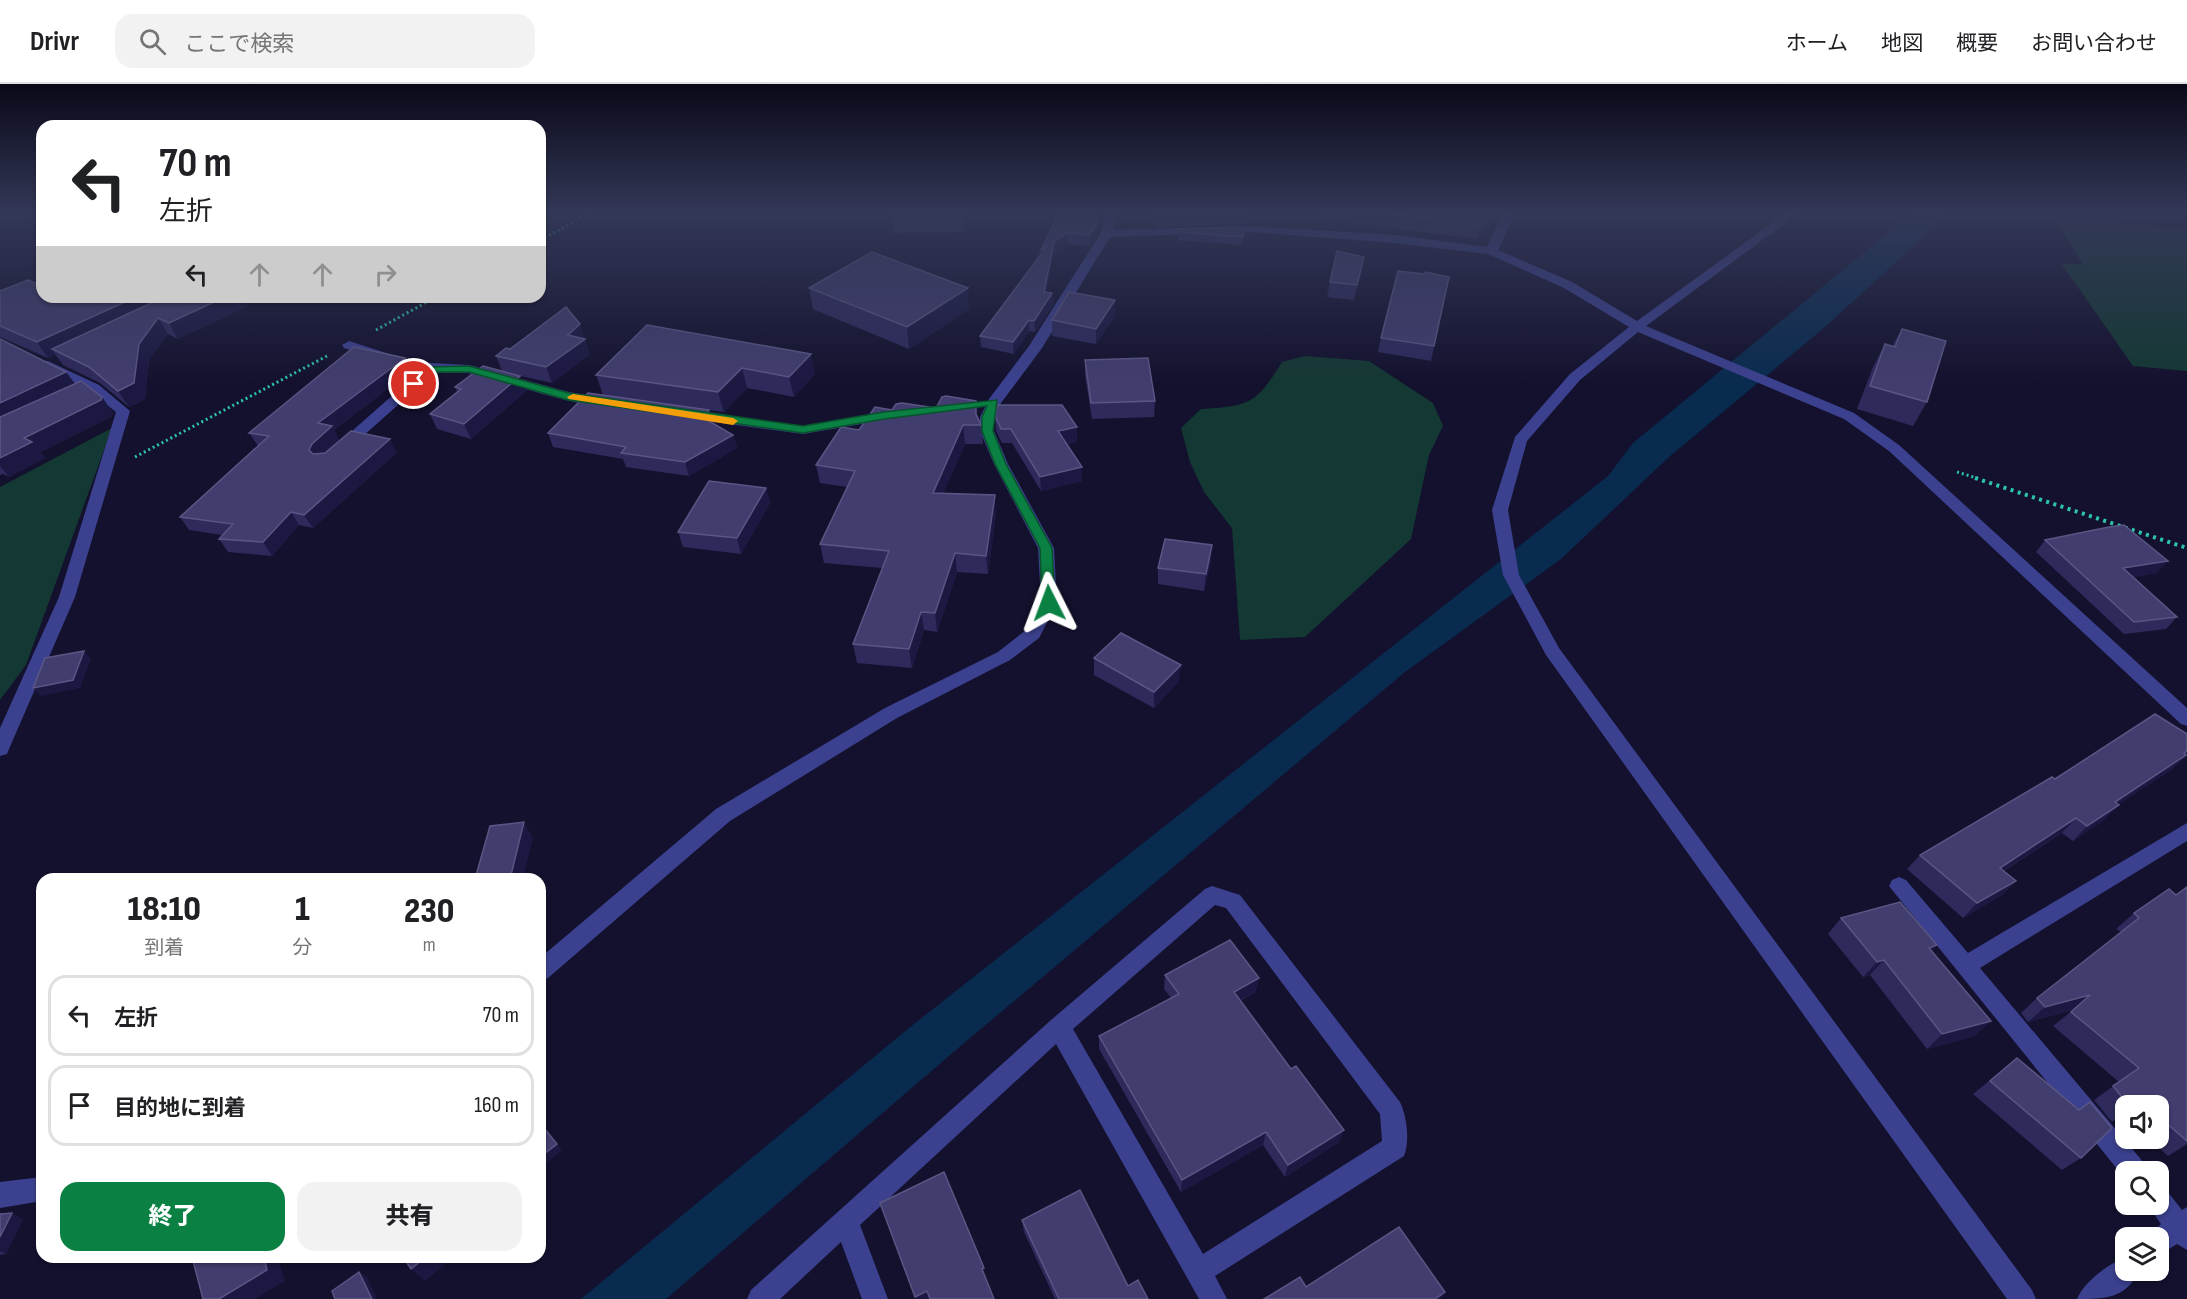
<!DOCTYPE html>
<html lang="ja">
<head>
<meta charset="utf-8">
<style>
  :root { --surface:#fff; --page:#f2f2f2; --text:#202124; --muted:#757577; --line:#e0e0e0; --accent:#0b8043 }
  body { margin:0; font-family:"Sofia Sans Condensed","Noto Sans JP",sans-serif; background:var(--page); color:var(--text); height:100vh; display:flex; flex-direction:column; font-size:22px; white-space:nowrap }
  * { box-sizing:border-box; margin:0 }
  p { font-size:20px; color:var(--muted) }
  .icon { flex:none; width:33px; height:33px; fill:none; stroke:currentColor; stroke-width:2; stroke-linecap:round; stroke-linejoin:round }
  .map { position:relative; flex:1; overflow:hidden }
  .panel { position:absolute; left:36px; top:789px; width:510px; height:390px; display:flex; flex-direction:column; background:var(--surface); border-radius:18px; box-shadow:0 2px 4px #0004 }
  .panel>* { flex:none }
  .hud { position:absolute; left:36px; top:36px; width:510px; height:183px; border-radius:18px; box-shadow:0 2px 4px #0004; background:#fff; color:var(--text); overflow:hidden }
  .controls { position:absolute; left:2115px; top:1011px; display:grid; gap:12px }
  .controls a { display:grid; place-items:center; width:54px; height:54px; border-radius:12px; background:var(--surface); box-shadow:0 2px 4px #0004; font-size:30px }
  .pin { position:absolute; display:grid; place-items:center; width:51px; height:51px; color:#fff; margin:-26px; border:3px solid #fff; border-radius:50%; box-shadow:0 2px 6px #0007 }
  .me { position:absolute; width:66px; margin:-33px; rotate:357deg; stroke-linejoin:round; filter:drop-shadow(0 0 4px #0008) }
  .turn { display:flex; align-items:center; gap:21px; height:126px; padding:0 24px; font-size:27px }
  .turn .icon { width:78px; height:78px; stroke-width:2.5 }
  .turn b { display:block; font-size:42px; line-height:51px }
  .lanes { display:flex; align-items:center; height:57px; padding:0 24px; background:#0003; justify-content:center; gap:30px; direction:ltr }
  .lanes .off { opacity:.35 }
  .eta { display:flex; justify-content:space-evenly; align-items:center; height:102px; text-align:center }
  .eta b { font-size:36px; font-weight:800; line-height:42px }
  .cta { display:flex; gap:12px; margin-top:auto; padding:12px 24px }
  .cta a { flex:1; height:69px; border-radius:18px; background:var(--accent); color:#fff; font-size:24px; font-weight:800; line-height:69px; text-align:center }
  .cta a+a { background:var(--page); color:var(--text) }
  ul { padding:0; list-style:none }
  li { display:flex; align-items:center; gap:18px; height:81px; margin:0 12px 9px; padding:0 12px; border:3px solid var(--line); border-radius:18px }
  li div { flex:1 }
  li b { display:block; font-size:22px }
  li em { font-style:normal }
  header { display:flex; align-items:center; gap:36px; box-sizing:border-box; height:84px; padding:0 30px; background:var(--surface); border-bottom:2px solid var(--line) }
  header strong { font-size:28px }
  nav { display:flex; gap:33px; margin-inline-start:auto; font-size:21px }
  .search { width:420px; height:54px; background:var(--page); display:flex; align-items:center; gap:15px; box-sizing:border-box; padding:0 21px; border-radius:18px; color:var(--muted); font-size:22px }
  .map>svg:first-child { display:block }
  .green { fill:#143833 }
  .water { fill:#092b4f }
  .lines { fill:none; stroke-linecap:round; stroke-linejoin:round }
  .path-far1 { stroke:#2dc4a9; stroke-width:3; stroke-dasharray:2 3; stroke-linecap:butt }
  .path { stroke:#2dc4a9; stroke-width:4; stroke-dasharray:3 4.5; stroke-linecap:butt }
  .minor { fill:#3b418e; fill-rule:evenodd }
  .wall { fill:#2e2a5c }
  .shaded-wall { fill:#1b1842 }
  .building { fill:#413d6e; stroke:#5a5684; stroke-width:1.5 }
  .route { fill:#0b8043; stroke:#07532c; stroke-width:1.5 }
  .slow { fill:#f59e0b }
</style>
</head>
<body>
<header>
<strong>Drivr</strong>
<div class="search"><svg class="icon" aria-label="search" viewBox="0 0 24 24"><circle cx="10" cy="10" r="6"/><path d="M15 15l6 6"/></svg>ここで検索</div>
<nav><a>ホーム</a><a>地図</a><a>概要</a><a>お問い合わせ</a></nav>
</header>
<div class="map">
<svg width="2187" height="1215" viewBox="0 0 2187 1215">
  <rect width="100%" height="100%" fill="#13112e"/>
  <g class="green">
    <polygon points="2056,135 2187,145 2187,287 2133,282 2061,179 2083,181"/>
    <path d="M1305 272 1369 277 1433 319 1443 342 1429 371 1411 455 1305 553 1240 556 1232 444 1204 408 1190 378 1181 344 1201 325C1250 322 1256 320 1282 278Z"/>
    <polygon points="112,344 26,581 0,616 0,403"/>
  </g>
  <polygon class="water" points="1912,129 1950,129 1825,243 1669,373 1561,475 1405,588 963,960 666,1215 581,1215 909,944 1608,392 1633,359"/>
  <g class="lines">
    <g class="path-far1">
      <polyline points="540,156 591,129"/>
      <polyline points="376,246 436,213"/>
      <polyline points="135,373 327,272"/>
      <polyline points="1957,388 1980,395"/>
    </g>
    <polyline class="path" points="1975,394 2187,464"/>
    <g class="minor">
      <polygon points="1107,129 1119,129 1113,146 1251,142 1395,151 1487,163 1503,129 1515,129 1498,166 1572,198 1637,237 1786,129 1799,129 1646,242 1854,329 1899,361 2187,624 2187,642 2181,640 1889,367 1844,335 1638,248 1580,296 1527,357 1508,426 1519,491 1559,564 2032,1206 2036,1215 2007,1215 1546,571 1503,491 1492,426 1515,353 1570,290 1629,243 1564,204 1488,170 1395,159 1251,148 1110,153 1042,264 1001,319 994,333 994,347 1008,380 1054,464 1057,519 1039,554 1010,576 897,634 730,737 548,894 540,897 540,874 716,725 885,624 998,568 1026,546 1041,519 1038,464 994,380 980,347 980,333 989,315 1029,262 1100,150"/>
      <path d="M349 257 414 278 469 281 569 308 611 315 613 318C599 333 492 292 468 289 457 288 445 289 434 289L345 368H335L333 365 335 362 420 287 344 264 342 261Z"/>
      <polygon points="48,277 99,301 130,327 75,513 9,665 7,670 0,672 0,644 59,513 116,328 89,307 43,284 43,278"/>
      <polygon points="689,327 803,342 891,327 898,331 891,335 803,350 684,334 684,328"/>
      <polygon points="2187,739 2187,757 1980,884 2144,1079 2147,1088 2126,1088 2126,1096 1889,802 1892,796 1899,793 1906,796 1968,869"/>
      <path d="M1212 802 1240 811 1400 1018C1407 1033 1410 1057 1404 1072L1215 1192 1227 1215H1199L1056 960 860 1141 888 1215H862L841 1158 780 1215H747L751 1206 1051 936 1205 805ZM1215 821 1226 824 1380 1030 1382 1057 1203 1170 1073 945Z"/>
      <polygon points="42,1093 42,1117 0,1124 0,1098"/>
      <polygon points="2158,1104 2167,1107 2182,1126 2187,1123 2187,1166 2177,1160 2158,1172 2158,1154 2147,1154 2161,1140 2147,1120 2158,1120"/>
      <path d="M2126 1173V1186H2139C2127 1215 2104 1215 2077 1215 2084 1198 2108 1180 2126 1173Z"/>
    </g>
  </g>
  <g class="wall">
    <polygon points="965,129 964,148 894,149 893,139"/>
    <polygon points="1059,129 1098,138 1098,149 1090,162 1067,160 1054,169 1046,208 1052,209 1053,221 1035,248 1029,247 1014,270 981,263 980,252 1042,170"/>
    <polygon points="1152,129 1248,129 1246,140 1156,143"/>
    <polygon points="1318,129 1498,129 1492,139 1477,155 1317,134"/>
    <polygon points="1178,145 1244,151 1242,161 1178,156"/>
    <polygon points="1364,173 1354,216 1327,213 1330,198"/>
    <polygon points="1449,193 1431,277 1378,268 1381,254"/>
    <polygon points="809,204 969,225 909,265 813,225"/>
    <polygon points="0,207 42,213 242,213 247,222 178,255 168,250 149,276 145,315 129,323 100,299 63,281 55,270 48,274 0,253"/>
    <polygon points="1115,232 1096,260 1052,252 1052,236"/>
    <polygon points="647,241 815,290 794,313 747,304 724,328 709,326 713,339 733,351 737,364 689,392 626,383 623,375 553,363 548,349 603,311 596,291"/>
    <polygon points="1902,245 1927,318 1913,342 1857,325 1873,283 1885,260 1892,262"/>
    <polygon points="0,255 66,288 75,300 113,329 112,332 40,368 45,374 9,393 3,390 0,391"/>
    <polygon points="510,265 590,270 552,299 516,291 520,292 526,307 471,355 437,345 430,330 457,308 455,303 502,287 496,272"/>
    <polygon points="1085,276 1155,317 1154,333 1092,335 1085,292"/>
    <polygon points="411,287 334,346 339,356 324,369 397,368 313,444 299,441 272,472 228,468 219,455 222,451 189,446 180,433 258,362 249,349"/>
    <polygon points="892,326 978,332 981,341 983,360 965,360 943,409 996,429 988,490 957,488 937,548 924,546 912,584 857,579 853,560 882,484 824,479 820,460 847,403 820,399 816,381 859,346"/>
    <polygon points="995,332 1077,358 1067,360 1082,397 1041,407 1012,359 1002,359 996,347"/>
    <polygon points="766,404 770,419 741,470 683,463 678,448"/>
    <polygon points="2045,456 2157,489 2133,493 2177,533 2166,545 2124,550 2036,468"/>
    <polygon points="1211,477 1204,507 1158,500 1158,484"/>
    <polygon points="1094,574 1179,597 1154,624 1094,591"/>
    <polygon points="2185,674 2180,677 2171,686 2118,720 2104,736 2073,757 2062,749 2004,787 2016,797 2002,811 1963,834 1907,785 1920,771 2055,695"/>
    <polygon points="2187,803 2187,1060 2168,1072 2148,1054 2158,1054 2158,1022 2126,1022 2126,1034 2122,1031 2112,1038 2094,1016 2119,998 2053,942 2073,926 2028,938 2021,929 2037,914 2121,848 2116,845 2134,829 2176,811"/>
    <polygon points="1841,834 1937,861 1932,867 1975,952 1927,965 1870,891 1863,893 1828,850"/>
    <polygon points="1165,891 1256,908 1240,917 1339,1058 1285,1093 1263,1061 1181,1108 1099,965 1099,952 1171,914 1164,905"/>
    <polygon points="2017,974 2081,1074 2062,1086 1973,1010"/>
    <polygon points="0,1130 23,1135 6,1170 0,1171"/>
    <polygon points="1022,1136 1128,1202 1148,1215 1055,1215 1024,1148"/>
  </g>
  <g class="shaded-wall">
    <polygon points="964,129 965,129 964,148 963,138"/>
    <polygon points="1493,129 1498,129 1492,139 1477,155 1481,141"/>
    <polygon points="1098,138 1098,149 1090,162 1090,151"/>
    <polygon points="1067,149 1067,160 1054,169 1044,219 1044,208 1054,158"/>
    <polygon points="1364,173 1362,188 1354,216 1357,201"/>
    <polygon points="968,204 969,225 909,265 907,243"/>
    <polygon points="1052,209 1053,221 1035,248 1034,237"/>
    <polygon points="136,213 180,213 52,265 55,270 48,274 37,258"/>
    <polygon points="225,213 242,213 247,222 178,255 169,239"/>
    <polygon points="1115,216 1115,232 1096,260 1096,245"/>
    <polygon points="158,234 168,250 149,276 145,315 129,323 118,307 139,260"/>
    <polygon points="1029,236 1029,247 1014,270 1013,258"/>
    <polygon points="580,240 590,270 552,299 546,283 568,251"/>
    <polygon points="811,270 815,290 794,313 789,293"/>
    <polygon points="405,274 411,287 334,346 339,356 319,374 317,379 309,366 318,339"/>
    <polygon points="742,284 747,304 724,328 718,308"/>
    <polygon points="66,288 78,304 0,342 0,319"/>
    <polygon points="520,292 526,307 471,355 464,340"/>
    <polygon points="102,313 113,329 112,332 40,368 45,374 9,393 0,382 0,374 24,354"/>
    <polygon points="709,326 713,339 702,333"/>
    <polygon points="963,341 965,360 935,428 933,409"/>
    <polygon points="1077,343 1077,358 1058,362 1058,347"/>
    <polygon points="733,351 737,364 689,392 685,378"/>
    <polygon points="390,355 397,368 313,444 304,431"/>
    <polygon points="1082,383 1082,397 1041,407 1040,393"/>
    <polygon points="766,404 770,419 741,470 737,454"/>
    <polygon points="995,411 996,429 988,490 986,472"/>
    <polygon points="291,428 299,441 272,472 263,458"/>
    <polygon points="1212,461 1211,477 1204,507 1206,490"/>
    <polygon points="955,469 957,488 937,548 935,529"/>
    <polygon points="2168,477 2157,489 2113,496 2123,484"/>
    <polygon points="921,528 924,546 912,584 909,565"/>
    <polygon points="84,567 91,575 80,604 41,612 33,604"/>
    <polygon points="1181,581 1179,597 1154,624 1154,608"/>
    <polygon points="2187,667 2187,672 2171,686 2100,733 2115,718"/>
    <polygon points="2119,721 2104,736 2073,757 2087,742"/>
    <polygon points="2076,734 2062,749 1986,798 2000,784"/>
    <polygon points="524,738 533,754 523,795 510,795"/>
    <polygon points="2016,797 2002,811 1963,834 1977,819"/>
    <polygon points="1937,861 1923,876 1929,864"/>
    <polygon points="1884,876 1870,891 1863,893 1877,878"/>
    <polygon points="1259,894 1256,908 1231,921 1234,908"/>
    <polygon points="2090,911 2073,926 2028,938 2045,923"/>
    <polygon points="1991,937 1975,952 1927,965 1942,950"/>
    <polygon points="1344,1046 1339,1058 1285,1093 1288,1081"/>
    <polygon points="1266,1048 1263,1061 1181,1108 1182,1096"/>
    <polygon points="557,1060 562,1066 540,1084 540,1073"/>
    <polygon points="12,1129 23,1135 6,1170 0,1167 0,1153"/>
    <polygon points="264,1173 277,1173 285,1197 255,1215 219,1215"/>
    <polygon points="426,1173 454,1173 425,1197 411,1185"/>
    <polygon points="359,1188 367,1193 377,1215 372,1215"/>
    <polygon points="927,1207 930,1215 915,1215 915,1213"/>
    <polygon points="1445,1208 1440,1215 1435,1215"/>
  </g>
  <g class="building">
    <polygon points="895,129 964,129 963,138 893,139"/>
    <polygon points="1059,129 1097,129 1098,138 1090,151 1067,149 1054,158 1044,208 1052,209 1034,237 1029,236 1013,258 980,252 1047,162 1041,166"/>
    <polygon points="1383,129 1493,129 1481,141"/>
    <polygon points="1244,143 1243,153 1179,148 1178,145"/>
    <polygon points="1337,167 1364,173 1357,201 1330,198"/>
    <polygon points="872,168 968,204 907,243 809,204"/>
    <polygon points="1398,187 1424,190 1426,188 1449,193 1434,262 1381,254"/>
    <polygon points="28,196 42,202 42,213 136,213 37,258 0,242 0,207"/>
    <polygon points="1069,208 1115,216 1096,245 1052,236"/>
    <polygon points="164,213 225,213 169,239 158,234 139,260 134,299 118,307 89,283 52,265"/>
    <polygon points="566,223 580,240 568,251 585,255 546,283 496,272 506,264 510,265"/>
    <polygon points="647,241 811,270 789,293 742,284 718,308 596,291"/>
    <polygon points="1902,245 1946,257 1927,318 1870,302 1885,260 1895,263"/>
    <polygon points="0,255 66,288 0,319"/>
    <polygon points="354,263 405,274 318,339 332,342 312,360 309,366 313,370 325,369 351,347 390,355 304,431 291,428 263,458 219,455 233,440 180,433 269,352 249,349"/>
    <polygon points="1148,274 1155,317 1091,319 1085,276"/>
    <polygon points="483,282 520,292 464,340 430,330 461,305 455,303"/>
    <polygon points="81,297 102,313 101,316 24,354 32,358 0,374 0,333"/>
    <polygon points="588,309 709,326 702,333 733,351 685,378 621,369 626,363 548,349"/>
    <polygon points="946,312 976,317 976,330 981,341 963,341 933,409 995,411 986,472 955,469 935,529 921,528 909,565 853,560 889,467 820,460 855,387 816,381 841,343 859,346 875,323 892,326 896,320 902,319 936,324 942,313"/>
    <polygon points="997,321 1062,321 1077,343 1058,347 1082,383 1040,393 1011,345 1001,345 995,332"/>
    <polygon points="709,397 766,404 737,454 678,448"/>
    <polygon points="2124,441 2168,477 2123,484 2177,533 2134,538 2045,456 2109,443"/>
    <polygon points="1165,455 1212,461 1206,490 1158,484"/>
    <polygon points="1121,549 1181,581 1154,608 1094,574"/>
    <polygon points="84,567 73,596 33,604 45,574"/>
    <polygon points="2155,630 2187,650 2187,667 2184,669 2186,671 2115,718 2119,721 2087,742 2076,734 2000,784 2016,797 1977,819 1920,771 2052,693 2055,695"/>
    <polygon points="524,738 510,795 475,795 490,742"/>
    <polygon points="2187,803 2187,1057 2158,1032 2158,1022 2146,1022 2140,1016 2135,1022 2129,1022 2113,1002 2139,984 2071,928 2090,911 2045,923 2037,914 2139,834 2134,829 2169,805 2176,811"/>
    <polygon points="1900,818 1937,861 1929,864 1991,937 1942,950 1884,876 1877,878 1841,834"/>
    <polygon points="1230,856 1259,894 1234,908 1291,985 1296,982 1344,1046 1288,1081 1266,1048 1182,1096 1099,952 1179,910 1165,891"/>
    <polygon points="2017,974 2079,1026 2090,1018 2112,1044 2081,1074 1990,997"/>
    <polygon points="540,1039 557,1060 540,1073"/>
    <polygon points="944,1088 984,1184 982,1185 994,1215 930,1215 927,1207 915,1213 880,1119"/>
    <polygon points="1080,1106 1128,1202 1138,1196 1148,1215 1059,1215 1022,1136"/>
    <polygon points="12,1129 0,1153 0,1130"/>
    <polygon points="1399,1143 1445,1208 1435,1215 1264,1215 1300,1193 1306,1203"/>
    <polygon points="192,1173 264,1173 267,1186 219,1215 203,1215"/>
    <polygon points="403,1173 426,1173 411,1185"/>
    <polygon points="359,1188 372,1215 335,1215 332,1207"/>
  </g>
  <linearGradient id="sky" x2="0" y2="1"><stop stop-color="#0a0919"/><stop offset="0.43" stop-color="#333857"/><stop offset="1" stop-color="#333857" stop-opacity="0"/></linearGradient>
  <rect width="2187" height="299" fill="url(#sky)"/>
  <polygon class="route" points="469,282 569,309 803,342 884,328 997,316 993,347 1006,380 1052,464 1055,519 1049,524 1042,519 1040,464 995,380 982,347 982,333 987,322 884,335 803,349 568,316 469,288 434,288 418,303 409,300 428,283"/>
  <polygon class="slow" points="573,310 733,334 738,337 733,341 569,315 567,313"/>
</svg>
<div class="controls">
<a><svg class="icon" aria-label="sound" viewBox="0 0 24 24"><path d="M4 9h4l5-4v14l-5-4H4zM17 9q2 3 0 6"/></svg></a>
<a><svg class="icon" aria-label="search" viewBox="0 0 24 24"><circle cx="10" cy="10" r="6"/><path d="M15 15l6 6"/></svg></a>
<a><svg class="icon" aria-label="layers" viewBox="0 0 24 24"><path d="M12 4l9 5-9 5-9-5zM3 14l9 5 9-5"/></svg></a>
</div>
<div class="pin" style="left:414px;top:300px;background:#d93025"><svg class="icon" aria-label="arrive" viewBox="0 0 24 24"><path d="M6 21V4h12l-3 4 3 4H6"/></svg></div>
<svg class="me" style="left:1049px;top:519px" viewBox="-20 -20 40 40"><path d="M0-17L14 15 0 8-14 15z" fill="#0b8043" stroke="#fff" stroke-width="4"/></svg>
<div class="hud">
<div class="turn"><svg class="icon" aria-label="left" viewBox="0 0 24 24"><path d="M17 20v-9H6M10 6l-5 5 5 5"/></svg><div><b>70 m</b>左折</div></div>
<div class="lanes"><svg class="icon" aria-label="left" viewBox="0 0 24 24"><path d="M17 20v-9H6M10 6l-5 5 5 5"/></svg><svg class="icon off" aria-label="ahead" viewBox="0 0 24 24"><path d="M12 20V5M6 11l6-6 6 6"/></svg><svg class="icon off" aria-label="ahead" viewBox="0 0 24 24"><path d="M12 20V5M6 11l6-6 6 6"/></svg><svg class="icon off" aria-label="right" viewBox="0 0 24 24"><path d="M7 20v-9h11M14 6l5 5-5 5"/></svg></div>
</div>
<section class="panel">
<div class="eta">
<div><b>18:10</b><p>到着</p></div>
<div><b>1</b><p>分</p></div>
<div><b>230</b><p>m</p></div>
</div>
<ul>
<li><svg class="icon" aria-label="left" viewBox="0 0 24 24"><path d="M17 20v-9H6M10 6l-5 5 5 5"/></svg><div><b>左折</b></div><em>70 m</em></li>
<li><svg class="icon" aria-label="arrive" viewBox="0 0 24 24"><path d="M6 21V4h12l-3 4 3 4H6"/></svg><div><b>目的地に到着</b></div><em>160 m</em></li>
</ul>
<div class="cta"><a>終了</a><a>共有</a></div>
</section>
</div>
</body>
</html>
